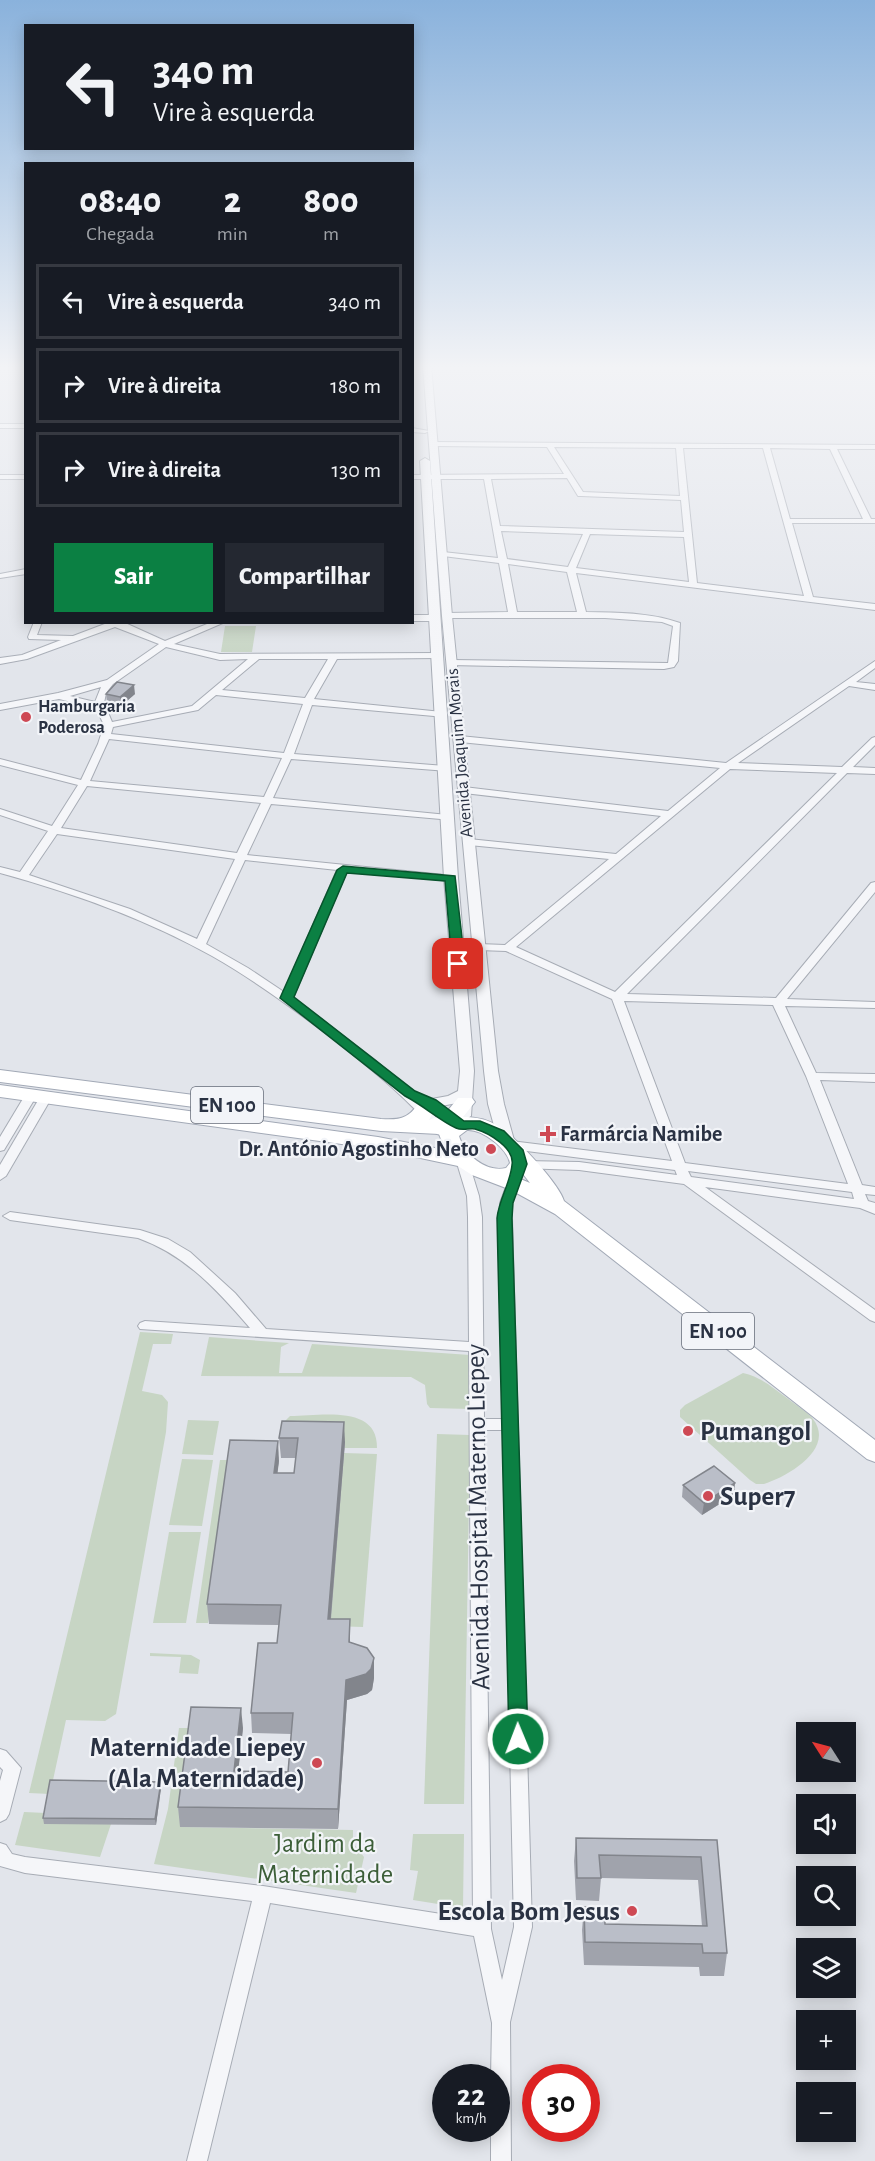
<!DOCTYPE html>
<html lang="pt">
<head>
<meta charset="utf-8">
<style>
  :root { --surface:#171b24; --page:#242831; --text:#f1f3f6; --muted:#9ea1a6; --line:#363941; --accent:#0b8043 }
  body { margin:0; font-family:"Alegreya Sans",sans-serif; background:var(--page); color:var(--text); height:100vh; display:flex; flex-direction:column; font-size:22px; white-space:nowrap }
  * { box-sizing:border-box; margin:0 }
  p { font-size:20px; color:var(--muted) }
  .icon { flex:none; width:33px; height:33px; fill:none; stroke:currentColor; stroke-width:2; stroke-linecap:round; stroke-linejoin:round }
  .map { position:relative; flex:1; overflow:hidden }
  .drawer { position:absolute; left:24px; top:162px; width:390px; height:462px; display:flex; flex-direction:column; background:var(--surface); border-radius:0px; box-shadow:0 3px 15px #0003 }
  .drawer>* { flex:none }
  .guide { position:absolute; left:24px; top:24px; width:390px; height:126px; border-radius:0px; box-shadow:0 3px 15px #0003; background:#171b24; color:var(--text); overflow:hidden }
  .needle { width:39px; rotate:306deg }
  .tools { position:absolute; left:796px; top:1722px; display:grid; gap:12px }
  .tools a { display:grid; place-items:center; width:60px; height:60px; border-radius:0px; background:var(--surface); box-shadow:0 3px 15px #0003; font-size:30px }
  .speed { position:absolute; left:432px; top:2064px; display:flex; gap:12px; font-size:30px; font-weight:700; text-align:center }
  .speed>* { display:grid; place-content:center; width:78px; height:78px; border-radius:50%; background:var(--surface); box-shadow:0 3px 15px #0003; line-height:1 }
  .speed small { font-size:15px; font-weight:400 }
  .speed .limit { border:9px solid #d22; background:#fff; color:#111 }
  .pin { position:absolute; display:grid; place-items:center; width:51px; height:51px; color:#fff; margin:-26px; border-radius:12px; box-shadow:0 3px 9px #0006 }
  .me { position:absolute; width:66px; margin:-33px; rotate:359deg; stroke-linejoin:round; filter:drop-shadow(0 0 4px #0008) }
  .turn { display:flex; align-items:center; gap:21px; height:126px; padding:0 30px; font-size:27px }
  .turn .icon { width:78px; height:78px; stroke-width:2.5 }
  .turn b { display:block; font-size:42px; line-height:51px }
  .eta { display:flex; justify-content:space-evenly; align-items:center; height:102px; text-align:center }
  .eta b { font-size:36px; font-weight:800; line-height:42px }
  .button { display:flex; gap:12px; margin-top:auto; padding:12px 30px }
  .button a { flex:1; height:69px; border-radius:0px; background:var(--accent); color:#fff; font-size:24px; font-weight:800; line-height:69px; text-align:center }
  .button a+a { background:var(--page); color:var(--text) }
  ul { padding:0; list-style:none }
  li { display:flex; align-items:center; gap:18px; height:75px; margin:0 12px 9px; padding:0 18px; border:3px solid var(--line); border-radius:0px }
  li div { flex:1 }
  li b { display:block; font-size:22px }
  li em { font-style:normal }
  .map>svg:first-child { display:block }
  .green { fill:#c7d5c4 }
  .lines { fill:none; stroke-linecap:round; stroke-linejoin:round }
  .minor-casing { stroke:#a7acb5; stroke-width:2 }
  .tertiary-casing { stroke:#a7acb5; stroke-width:2 }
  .primary-casing { stroke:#a2a9b6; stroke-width:2 }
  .minor { fill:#f5f6f9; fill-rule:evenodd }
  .tertiary { fill:#f5f6f9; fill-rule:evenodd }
  .primary { fill:#fff; fill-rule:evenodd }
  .wall { fill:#a0a3ac }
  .shaded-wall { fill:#82858c }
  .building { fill:#babec8; stroke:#82858c; stroke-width:1.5 }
  .route { fill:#0b8043; stroke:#07532c; stroke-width:1.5 }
  .poi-dot { fill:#ce4954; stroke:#f2f4f8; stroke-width:2 }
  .labels { text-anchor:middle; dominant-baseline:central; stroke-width:4.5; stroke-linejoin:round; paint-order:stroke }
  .far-poi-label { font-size:18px; font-weight:bold; fill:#2a3243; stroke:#f2f4f8; text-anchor:start }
  .far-street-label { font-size:18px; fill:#2a3243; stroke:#f2f4f8 }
  .shield { fill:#f2f4f8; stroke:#666c79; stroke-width:1.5 }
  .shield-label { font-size:21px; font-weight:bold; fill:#2a3243 }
  .poi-label { font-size:22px; font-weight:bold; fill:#2a3243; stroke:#f2f4f8; text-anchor:start }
  .near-poi-label { font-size:27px; font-weight:bold; fill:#2a3243; stroke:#f2f4f8; text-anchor:start }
  .near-street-label { font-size:27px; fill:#2a3243; stroke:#f2f4f8 }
  .near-park-label { font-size:27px; fill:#3c5e38; stroke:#f2f4f8 }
</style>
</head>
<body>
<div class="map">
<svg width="875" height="2161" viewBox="0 0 875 2161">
  <rect width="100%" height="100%" fill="#e2e5eb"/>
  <g class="green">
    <polygon points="225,626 256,626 252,652 221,652"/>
    <polygon points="140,1332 173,1334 171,1344 153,1344 142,1391 162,1395 168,1402 166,1432 116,1714 105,1721 66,1720 50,1794 29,1793"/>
    <polygon points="209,1337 289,1343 281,1347 279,1373 302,1373 312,1344 470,1355 470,1409 430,1408 427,1404 425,1385 411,1377 201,1376"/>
    <path d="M743 1373C761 1377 772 1387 787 1398 795 1405 807 1411 813 1419 836 1449 787 1477 764 1484H756L750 1480 680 1417V1410L685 1405Z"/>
    <path d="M290 1416C320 1416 378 1404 377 1448H344L285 1421Z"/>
    <polygon points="188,1420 219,1421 213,1455 182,1454"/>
    <polygon points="437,1434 470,1435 464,1804 424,1804"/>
    <polygon points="344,1453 377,1454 363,1627 330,1626"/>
    <polygon points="182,1459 213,1460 202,1526 169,1525"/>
    <polygon points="220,1460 231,1460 208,1623 196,1623"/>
    <polygon points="169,1532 201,1532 186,1623 153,1623"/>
    <polygon points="150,1653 191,1655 200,1660 198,1674 179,1673 181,1657 150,1656"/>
    <polygon points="179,1728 193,1728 181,1827 353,1830 353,1843 364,1857 356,1893 154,1864 168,1809"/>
    <polygon points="24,1812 46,1813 45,1824 111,1824 100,1857 15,1845"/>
    <polygon points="413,1834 464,1834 463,1908 413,1900 418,1871 410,1870"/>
  </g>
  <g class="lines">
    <g class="minor-casing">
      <g id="minor">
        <rect x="0" y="424" width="26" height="4"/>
        <polygon points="412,428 429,431 425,433 412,432"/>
        <path d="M431 442 875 445V449H837L871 519H875V523H792L813 597 875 604V610L576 573 586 612C617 613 650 612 680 623L678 661 674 667 664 669 449 665 448 663 452 660 668 663 673 626 662 622 605 618H444V614L447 613 508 612 499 563 443 556 439 554 443 552 498 558 484 479H412V475L564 474 547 447 434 446 430 444ZM554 447 676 448 680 496 583 492ZM683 448H763L804 596 697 583ZM770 448 830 449 863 519H790ZM567 478 578 496H581L681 500 684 532 500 526 491 479ZM501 531 583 534 568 567 507 559ZM590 534 684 537 689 582 576 568ZM508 564 567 572 577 612H517Z"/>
        <rect x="0" y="475" width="26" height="4"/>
        <polygon points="26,569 26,574 0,578 0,574"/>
        <polygon points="412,615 436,615 440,618 436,621 412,621"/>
        <path d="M34 622H42L37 635 73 636 110 622H123L165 641 212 622H225L174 644 220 654 441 653V657L438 658 337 659 314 699 442 712 445 713V717L312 705 294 754 445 766 450 769 448 771 291 759 273 798 448 815 452 816V820L271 804 247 855 455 876 456 878 451 881 347 871 293 998 375 1060 417 1097 426 1096 462 1119 464 1122 462 1125H454L429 1109 447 1131 441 1135 437 1134C408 1098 372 1070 336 1041 296 1011 256 981 212 956 146 919 73 893 0 873V867L20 872 48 831 0 815V809L52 826 78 785 0 765V759L81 780 98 744 104 725 96 708 59 699 0 710V704L58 693 107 680 159 644 115 627 27 659 0 664V658L22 655 61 640 29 639 28 637ZM166 647 220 660 248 659 192 706 112 722 104 703 106 693 113 684ZM259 659H328L305 698 222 690ZM101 687 95 702 70 696ZM216 695 303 704 284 753 111 734 113 727 198 710ZM109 739 282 758 264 797 90 781ZM87 786 261 803 237 853 61 828ZM57 834 235 859 197 939 130 909 29 875ZM245 860 337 870 284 992 248 968 206 944Z"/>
        <path d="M875 661V668L856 682 875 684V690L849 686 738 763 842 767 872 738 875 737V745L853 767 875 768V774L847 773 627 994 776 998 871 883 875 882V892L787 999 875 1002V1008L785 1006 816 1073 875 1074V1082L820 1080 862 1185 875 1187V1195L865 1194 868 1201 875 1203V1214L860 1208 705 1187 875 1310V1322L870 1320 684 1184 579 1170 520 1168 518 1165 520 1162 524 1161 579 1162 677 1175 675 1170 511 1149 505 1145 511 1141 672 1161 612 999 506 951 479 950 473 947 479 944 505 945 609 859 469 845 464 842 469 839 616 854 661 816 464 793 459 790 464 787 668 811 720 768 460 742 455 739 460 736 726 763ZM730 769 837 773 615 992 516 947ZM624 1001 773 1005 806 1076 848 1184 685 1163ZM688 1171 852 1192 854 1199 691 1177Z"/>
        <polygon points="31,1091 37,1095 4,1150 0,1151 0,1137 27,1092"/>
        <polygon points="46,1093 52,1097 6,1176 0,1180 0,1165 40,1097"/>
        <path d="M462 1156 468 1160 479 1196 482 1217 484 1419H503L500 1203 511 1173H519L521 1176 512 1203V1218L532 1927 510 2022 511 2161H491V2128H496V2078H491L492 2023 474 1936 270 1903 207 2161H187L252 1901 25 1873 0 1866V1843L6 1845 12 1854 25 1857 263 1886 473 1919 469 1351 140 1329 138 1326 140 1323 145 1321 250 1328C218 1291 186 1255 138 1238L10 1220 3 1216 10 1212 140 1230 168 1239 190 1252 235 1293 266 1329 469 1342 468 1217 467 1196 456 1160ZM484 1430H503L514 1927 502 1980 491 1929Z"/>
        <polygon points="0,1749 6,1751 21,1768 9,1814 6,1819 0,1822 0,1781 3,1770 0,1767"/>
      </g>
    </g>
    <g class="tertiary-casing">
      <g id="tertiary">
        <polygon points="423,365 431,365 452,616 498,1071 504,1104 514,1140 506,1145 498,1140 488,1104 484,1071 442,616"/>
        <polygon points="425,458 430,461 458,878 474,1071 471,1116 463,1121 455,1116 457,1103 431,1108 423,1103 426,1100 448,1096 458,1091 460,1071 444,878 420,461"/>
      </g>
    </g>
    <g class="primary-casing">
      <path id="primary" d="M0 1070 381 1119C399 1120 408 1119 418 1104H432L435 1108 429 1120 445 1114 458 1098H472L475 1102 463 1117C476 1117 488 1119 499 1127 516 1137 559 1184 564 1201L875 1440V1462L867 1459 555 1214 511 1190 472 1175 458 1166 378 1149 0 1097V1085L378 1137 445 1150 439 1134 381 1131 0 1082ZM467 1130C482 1129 507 1148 510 1163L506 1168C486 1173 464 1154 459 1136ZM523 1174 530 1183 518 1178Z"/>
    </g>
    <use href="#minor" class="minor"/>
    <use href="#tertiary" class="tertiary"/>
    <use href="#primary" class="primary"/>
  </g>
  <g class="wall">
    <polygon points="106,694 135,694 121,706 107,703"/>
    <polygon points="282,1421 345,1442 331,1619 350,1642 374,1658 374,1678 372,1690 367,1694 347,1700 338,1829 180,1827 178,1807 243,1728 238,1771 288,1772 291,1734 252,1733 251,1713 277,1643 279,1625 209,1624 207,1604 279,1461 277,1473 294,1473 296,1458 281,1458 279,1438"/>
    <polygon points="683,1485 734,1495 702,1515 682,1497"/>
    <polygon points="161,1782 161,1788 156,1825 44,1824 43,1818"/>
    <polygon points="576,1838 717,1840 727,1953 724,1976 700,1976 699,1967 584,1965 582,1930 584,1907 605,1924 702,1926 698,1880 601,1878 599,1901 576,1900 574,1861"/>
  </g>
  <g class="shaded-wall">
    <polygon points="134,685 135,694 121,706 120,697"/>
    <polygon points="344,1422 345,1442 329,1639 328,1619"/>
    <polygon points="278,1441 279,1461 275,1493 274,1473"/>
    <polygon points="735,1483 734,1495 702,1515 704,1503"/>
    <polygon points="350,1619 350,1640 349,1662 349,1642"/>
    <polygon points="374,1658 374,1678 372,1690 367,1694 347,1700 338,1829 338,1809 346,1680"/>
    <polygon points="241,1708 243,1728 236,1791 234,1771"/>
    <polygon points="161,1782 161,1788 156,1825 155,1819"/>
  </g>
  <g class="building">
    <polygon points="117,682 134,685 120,697 106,694"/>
    <polygon points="282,1421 344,1422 328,1619 350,1619 349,1642 367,1648 374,1658 371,1669 366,1674 346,1680 338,1809 178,1807 191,1707 241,1708 234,1771 288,1772 293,1713 251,1713 258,1643 277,1643 281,1605 207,1604 230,1440 278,1441 274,1473 294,1473 298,1438 279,1438"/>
    <polygon points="714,1466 735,1483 704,1503 683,1485"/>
    <polygon points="50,1780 161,1782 155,1819 43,1818"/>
    <polygon points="576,1838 717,1840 727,1953 703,1953 702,1944 585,1942 584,1907 604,1907 605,1924 707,1926 701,1857 599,1855 601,1878 577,1878"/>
  </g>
  <linearGradient id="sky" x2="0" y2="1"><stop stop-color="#8ab2dc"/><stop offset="0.55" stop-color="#f2f3f6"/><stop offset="1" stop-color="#f2f3f6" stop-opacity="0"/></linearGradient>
  <rect width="875" height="668" fill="url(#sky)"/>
  <path class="route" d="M343 866 455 876 465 964 458 968 452 964 445 881 347 873 294 997 415 1091 436 1100 464 1121H480L504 1131 523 1150 527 1164 513 1203 512 1218 528 1739 525 1744 518 1747 512 1744 509 1739 497 1218C499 1199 510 1184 512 1165 515 1148 489 1133 475 1129 469 1128 462 1131 456 1128 439 1120 424 1106 405 1096L280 998 337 870Z"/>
  <g class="poi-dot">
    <circle cx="26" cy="717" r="6"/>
    <path d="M545 1125h6v6h6v6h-6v6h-6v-6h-6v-6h6z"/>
    <circle cx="491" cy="1149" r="6"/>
    <circle cx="688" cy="1431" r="6"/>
    <circle cx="708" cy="1496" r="6"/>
    <circle cx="317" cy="1763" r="6"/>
    <circle cx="632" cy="1911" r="6"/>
  </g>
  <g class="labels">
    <g class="far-poi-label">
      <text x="38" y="707">Hamburgaria<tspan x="38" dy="21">Poderosa</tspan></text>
    </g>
    <g class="far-street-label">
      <text transform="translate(460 753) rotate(-95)">Avenida Joaquim Morais</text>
    </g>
    <g class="shield">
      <rect x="191" y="1087" width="72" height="36" rx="4.5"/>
      <rect x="682" y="1313" width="72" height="36" rx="4.5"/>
    </g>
    <g class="shield-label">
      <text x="227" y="1105">EN 100</text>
      <text x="718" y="1331">EN 100</text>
    </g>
    <g class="poi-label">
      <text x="560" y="1134">Farmárcia Namibe</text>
      <text x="479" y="1149" text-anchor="end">Dr. António Agostinho Neto</text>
    </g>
    <g class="near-poi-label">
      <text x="700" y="1431">Pumangol</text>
      <text x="720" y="1496">Super7</text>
      <text x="305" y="1747" text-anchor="end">Maternidade Liepey<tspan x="305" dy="31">(Ala Maternidade)</tspan></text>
      <text x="620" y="1911" text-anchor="end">Escola Bom Jesus</text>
    </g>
    <g class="near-street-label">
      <text transform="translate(478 1517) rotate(-91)">Avenida Hospital Materno Liepey</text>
    </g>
    <g class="near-park-label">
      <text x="325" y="1843">Jardim da<tspan x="325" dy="31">Maternidade</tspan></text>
    </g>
  </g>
</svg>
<div class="tools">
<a><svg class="needle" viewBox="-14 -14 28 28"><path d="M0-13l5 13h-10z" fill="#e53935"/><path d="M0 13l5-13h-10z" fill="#9ea1a6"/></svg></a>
<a><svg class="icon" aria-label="sound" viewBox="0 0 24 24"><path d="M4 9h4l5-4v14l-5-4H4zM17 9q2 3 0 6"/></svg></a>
<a><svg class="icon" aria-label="search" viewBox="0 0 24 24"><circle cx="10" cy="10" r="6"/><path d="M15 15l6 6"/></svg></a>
<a><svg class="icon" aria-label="layers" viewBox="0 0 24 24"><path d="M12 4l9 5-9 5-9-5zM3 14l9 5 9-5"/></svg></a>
<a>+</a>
<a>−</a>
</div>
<div class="speed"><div>22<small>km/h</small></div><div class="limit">30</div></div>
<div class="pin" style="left:458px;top:964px;background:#d93025"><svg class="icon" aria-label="arrive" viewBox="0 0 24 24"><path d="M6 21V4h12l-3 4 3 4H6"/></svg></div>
<svg class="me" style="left:518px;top:1739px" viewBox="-20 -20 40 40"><circle r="17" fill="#0b8043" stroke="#fff" stroke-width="3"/><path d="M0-11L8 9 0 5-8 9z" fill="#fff"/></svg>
<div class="guide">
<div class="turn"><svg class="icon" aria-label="left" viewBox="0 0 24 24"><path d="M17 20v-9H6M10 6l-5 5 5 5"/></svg><div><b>340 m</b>Vire à esquerda</div></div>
</div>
<section class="drawer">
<div class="eta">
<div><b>08:40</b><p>Chegada</p></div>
<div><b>2</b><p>min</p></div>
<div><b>800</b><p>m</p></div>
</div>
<ul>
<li><svg class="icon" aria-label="left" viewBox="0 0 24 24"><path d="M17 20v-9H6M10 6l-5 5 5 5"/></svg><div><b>Vire à esquerda</b></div><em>340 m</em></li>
<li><svg class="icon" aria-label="right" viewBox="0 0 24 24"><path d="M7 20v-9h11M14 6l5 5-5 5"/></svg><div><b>Vire à direita</b></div><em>180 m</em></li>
<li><svg class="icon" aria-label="right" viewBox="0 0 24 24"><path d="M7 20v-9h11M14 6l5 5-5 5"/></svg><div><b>Vire à direita</b></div><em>130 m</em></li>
</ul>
<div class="button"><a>Sair</a><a>Compartilhar</a></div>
</section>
</div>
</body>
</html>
